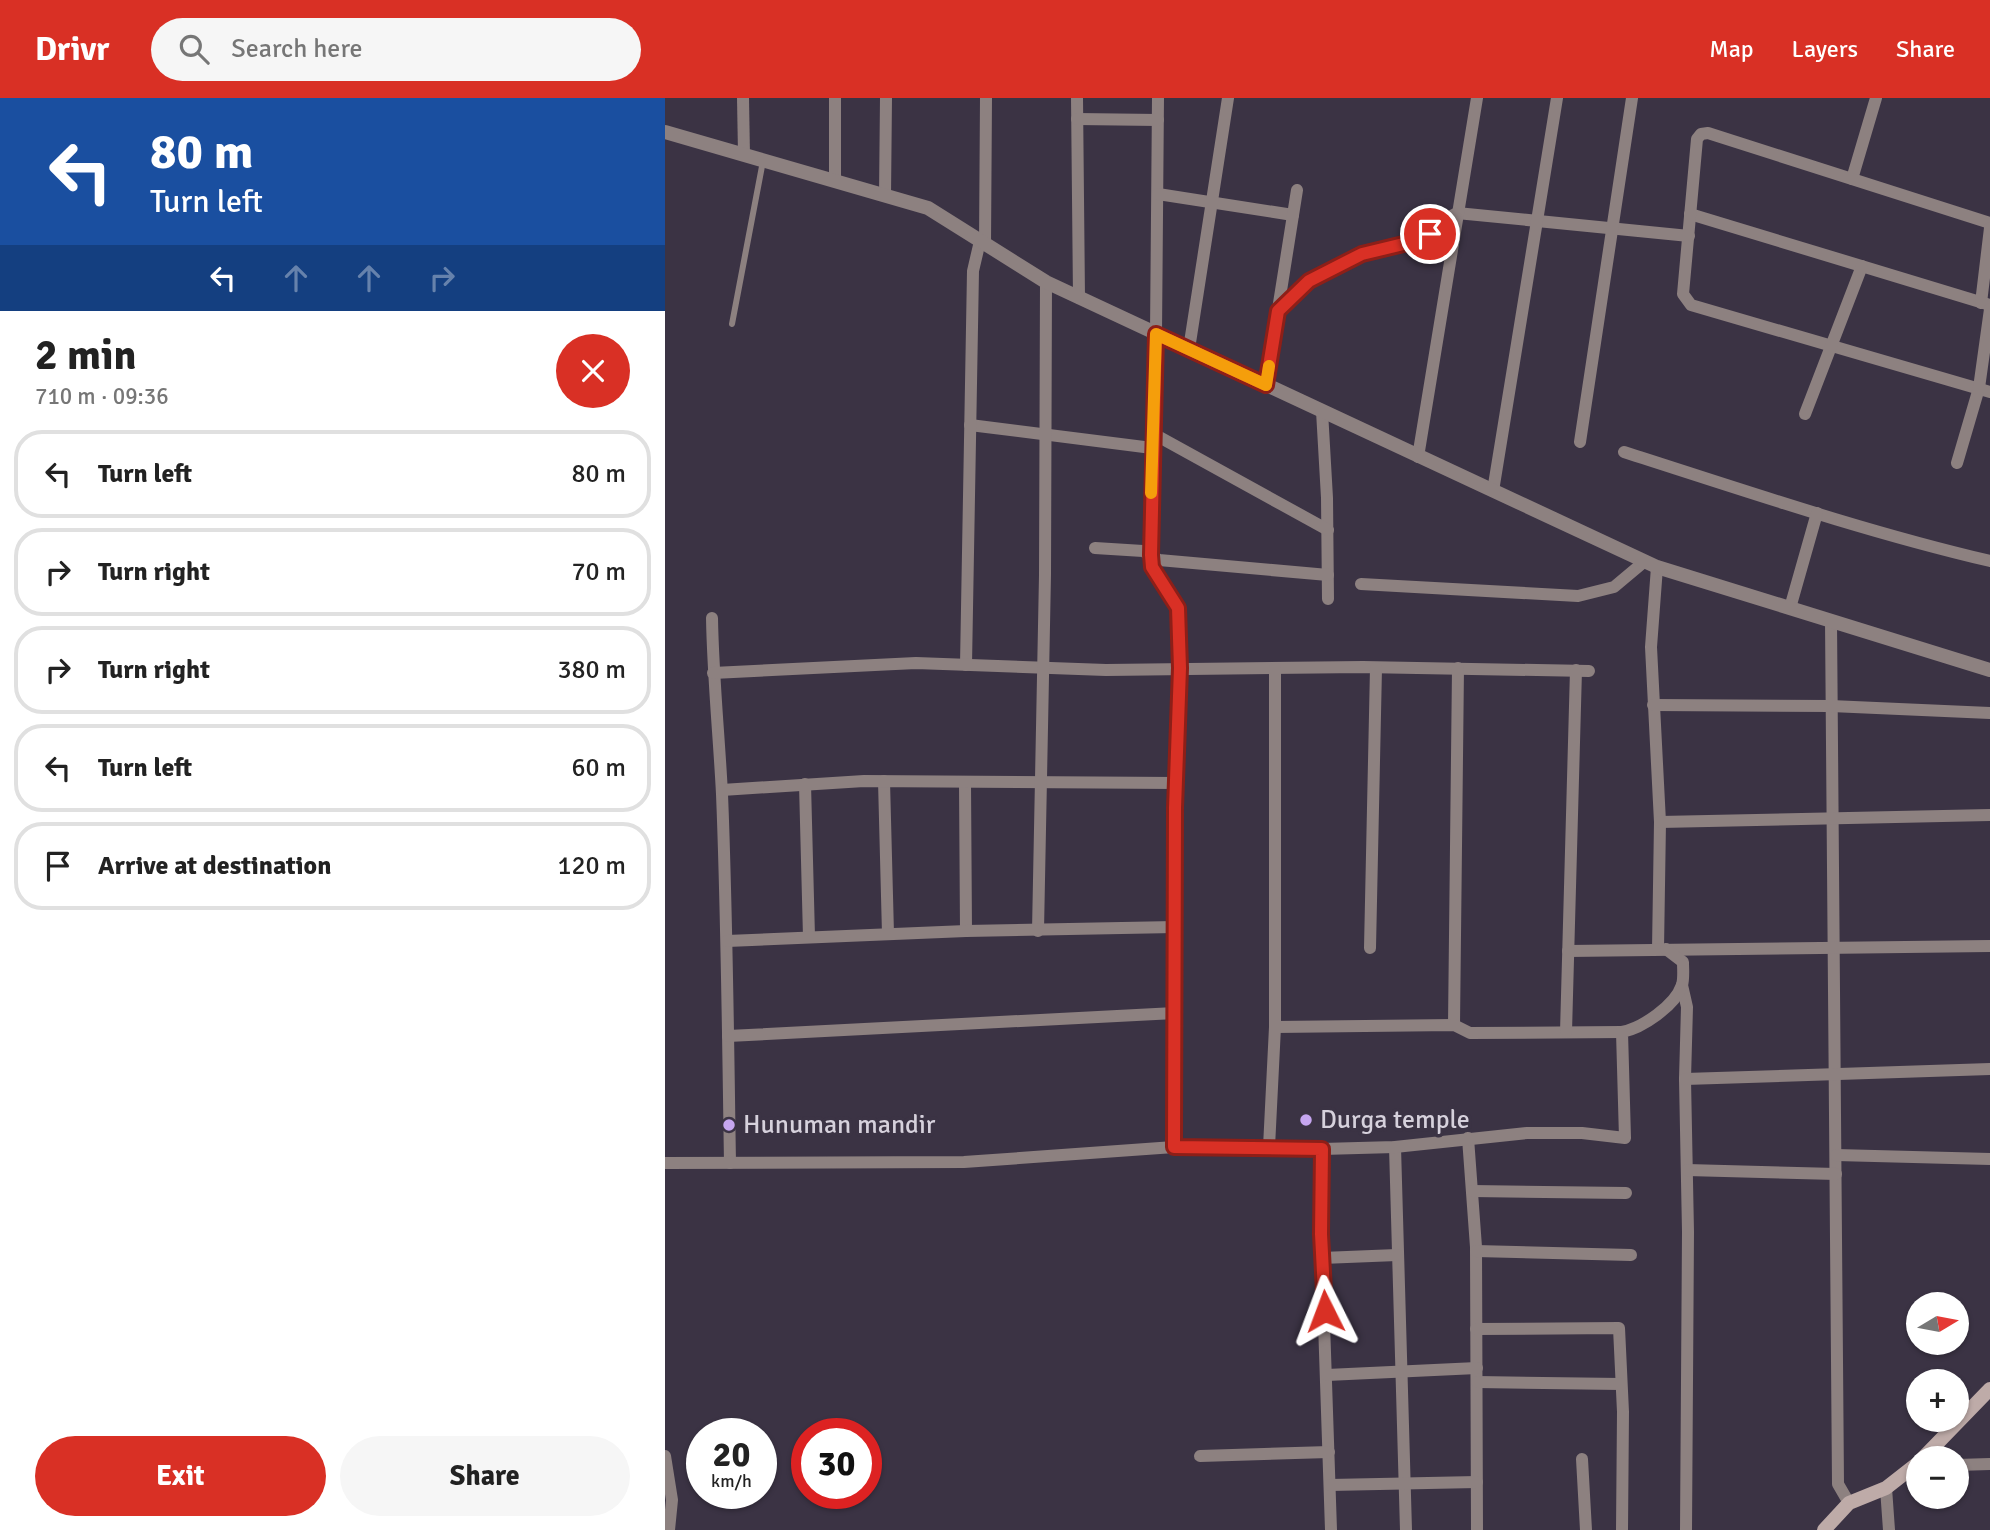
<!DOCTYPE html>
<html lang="en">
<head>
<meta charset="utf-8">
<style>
  :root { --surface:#fff; --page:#f6f6f6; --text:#222; --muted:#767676; --line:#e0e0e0; --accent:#d93025 }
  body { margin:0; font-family:Signika,sans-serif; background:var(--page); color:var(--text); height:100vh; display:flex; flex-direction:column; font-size:26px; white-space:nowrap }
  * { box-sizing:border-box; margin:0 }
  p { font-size:23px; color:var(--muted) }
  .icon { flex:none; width:38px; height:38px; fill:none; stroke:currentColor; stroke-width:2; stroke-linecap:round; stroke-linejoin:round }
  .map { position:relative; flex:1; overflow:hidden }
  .sheet { display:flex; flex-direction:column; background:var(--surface); width:665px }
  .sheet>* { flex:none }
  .hud { background:#1a4fa0; color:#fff; overflow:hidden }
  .needle { width:46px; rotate:80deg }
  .buttons { position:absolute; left:1241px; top:1194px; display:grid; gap:14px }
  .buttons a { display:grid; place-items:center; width:63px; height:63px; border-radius:50%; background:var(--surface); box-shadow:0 2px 5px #0004; font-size:35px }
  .speed { position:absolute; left:21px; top:1320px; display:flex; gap:14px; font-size:35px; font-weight:700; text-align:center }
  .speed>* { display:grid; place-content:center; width:91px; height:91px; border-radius:50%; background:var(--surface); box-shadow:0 2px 5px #0004; line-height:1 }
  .speed small { font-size:18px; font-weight:400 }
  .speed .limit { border:10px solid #d22; background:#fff; color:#111 }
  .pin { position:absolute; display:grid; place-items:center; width:60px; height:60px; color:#fff; margin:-30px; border:4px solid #fff; border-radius:50%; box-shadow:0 2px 7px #0007 }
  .me { position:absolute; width:77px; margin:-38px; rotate:357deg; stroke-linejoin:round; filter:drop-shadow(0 0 5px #0008) }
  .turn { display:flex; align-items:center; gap:24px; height:147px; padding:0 35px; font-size:32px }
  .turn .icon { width:91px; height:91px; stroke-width:2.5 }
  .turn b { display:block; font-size:49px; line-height:60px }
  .lanes { display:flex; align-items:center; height:66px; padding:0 35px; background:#0003; justify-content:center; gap:35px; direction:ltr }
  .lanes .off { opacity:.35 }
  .round { display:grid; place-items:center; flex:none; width:74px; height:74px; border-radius:37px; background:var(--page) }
  .head { display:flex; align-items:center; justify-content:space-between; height:119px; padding:0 35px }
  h1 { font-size:42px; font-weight:700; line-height:52px }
  .button { display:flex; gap:14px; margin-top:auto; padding:14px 35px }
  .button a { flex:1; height:80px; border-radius:42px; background:var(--accent); color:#fff; font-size:28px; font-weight:700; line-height:80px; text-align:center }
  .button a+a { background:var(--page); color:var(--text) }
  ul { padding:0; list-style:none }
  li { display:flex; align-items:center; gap:21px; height:88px; margin:0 14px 10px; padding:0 21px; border:4px solid var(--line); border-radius:28px }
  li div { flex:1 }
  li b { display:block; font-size:26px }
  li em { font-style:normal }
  header { display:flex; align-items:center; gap:42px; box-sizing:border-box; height:98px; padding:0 35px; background:var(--accent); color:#fff }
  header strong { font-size:33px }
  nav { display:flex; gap:38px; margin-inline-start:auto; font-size:24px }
  .search { width:490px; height:63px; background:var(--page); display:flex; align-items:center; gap:18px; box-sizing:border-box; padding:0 24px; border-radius:38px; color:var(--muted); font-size:26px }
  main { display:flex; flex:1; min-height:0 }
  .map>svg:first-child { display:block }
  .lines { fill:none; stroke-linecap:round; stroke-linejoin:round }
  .service { stroke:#8d8180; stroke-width:6 }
  .minor { stroke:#8d8180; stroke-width:12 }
  .tertiary { stroke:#8d8180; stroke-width:14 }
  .secondary { stroke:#beaba8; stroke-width:14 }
  .route-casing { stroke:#8d1f18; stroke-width:18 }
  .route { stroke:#d93025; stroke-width:12 }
  .slow { stroke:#f59e0b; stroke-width:12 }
  .poi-dot { fill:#c6a6f0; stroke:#3b3344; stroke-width:2.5 }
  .labels { text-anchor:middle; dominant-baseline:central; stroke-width:7; stroke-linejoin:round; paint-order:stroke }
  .poi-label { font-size:26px; fill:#d6d1dc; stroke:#3b3344; text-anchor:start }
</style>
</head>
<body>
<header>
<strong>Drivr</strong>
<div class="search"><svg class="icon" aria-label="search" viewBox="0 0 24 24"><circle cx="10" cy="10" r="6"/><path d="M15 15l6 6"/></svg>Search here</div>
<nav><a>Map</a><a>Layers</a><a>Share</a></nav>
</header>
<main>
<section class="sheet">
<div class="hud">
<div class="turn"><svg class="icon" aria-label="left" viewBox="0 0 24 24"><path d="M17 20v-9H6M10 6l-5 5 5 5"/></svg><div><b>80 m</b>Turn left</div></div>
<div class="lanes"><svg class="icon" aria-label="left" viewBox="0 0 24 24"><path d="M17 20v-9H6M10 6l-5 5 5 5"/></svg><svg class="icon off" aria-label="ahead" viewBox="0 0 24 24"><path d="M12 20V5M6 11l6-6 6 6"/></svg><svg class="icon off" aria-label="ahead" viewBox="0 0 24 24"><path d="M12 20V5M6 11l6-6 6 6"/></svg><svg class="icon off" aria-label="right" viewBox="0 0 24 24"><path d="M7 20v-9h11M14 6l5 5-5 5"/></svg></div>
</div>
<div class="head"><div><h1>2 min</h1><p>710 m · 09:36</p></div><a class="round" style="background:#d93025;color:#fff"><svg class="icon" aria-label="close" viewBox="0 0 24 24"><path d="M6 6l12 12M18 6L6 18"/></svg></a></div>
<ul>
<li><svg class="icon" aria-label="left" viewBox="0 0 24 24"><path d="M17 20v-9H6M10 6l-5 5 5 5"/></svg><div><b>Turn left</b></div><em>80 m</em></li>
<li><svg class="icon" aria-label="right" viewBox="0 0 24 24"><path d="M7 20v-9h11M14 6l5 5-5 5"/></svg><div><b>Turn right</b></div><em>70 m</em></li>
<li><svg class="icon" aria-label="right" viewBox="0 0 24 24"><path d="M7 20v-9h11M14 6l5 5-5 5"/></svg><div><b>Turn right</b></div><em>380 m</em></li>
<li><svg class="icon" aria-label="left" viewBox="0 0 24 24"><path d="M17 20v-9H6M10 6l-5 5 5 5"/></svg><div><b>Turn left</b></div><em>60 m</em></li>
<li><svg class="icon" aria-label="arrive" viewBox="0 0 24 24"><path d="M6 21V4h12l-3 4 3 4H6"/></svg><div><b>Arrive at destination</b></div><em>120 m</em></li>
</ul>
<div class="button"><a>Exit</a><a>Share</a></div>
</section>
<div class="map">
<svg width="1325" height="1432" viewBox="0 0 1325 1432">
  <rect width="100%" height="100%" fill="#3b3344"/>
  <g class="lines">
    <polyline class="service" points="67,226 98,63"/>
    <g class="minor">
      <polyline points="78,0 79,57"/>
      <polyline points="170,0 170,83"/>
      <polyline points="412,0 414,200"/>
      <polyline points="493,0 491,236 486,457 487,469 513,510 515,570 510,710 509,1049"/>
      <polyline points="412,21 493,22"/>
      <polyline points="1187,81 1211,0"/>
      <polyline points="493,96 628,117"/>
      <polyline points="220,98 221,0"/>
      <polyline points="1025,116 1325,207"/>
      <polyline points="1325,125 1043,35 1036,36 1032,41 1018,196 1026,207 1325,294"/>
      <polyline points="320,146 321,0"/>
      <polyline points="1316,205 1325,130"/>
      <polyline points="613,213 644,183 658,174 703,153 756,142 765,136 774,124 792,115 1024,138"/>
      <polyline points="524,251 563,0"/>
      <polyline points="601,287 632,92"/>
      <polyline points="657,313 662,400 663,501"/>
      <polyline points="1140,316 1197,168"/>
      <polyline points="305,327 487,350"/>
      <polyline points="487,335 663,432"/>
      <polyline points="915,344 967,0"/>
      <path d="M959 354C1081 393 1201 434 1325 463"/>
      <polyline points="753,359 812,0"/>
      <polyline points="1292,365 1314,290 1325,211"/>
      <polyline points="828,393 892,0"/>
      <polyline points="430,450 478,453 494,462 663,477"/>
      <polyline points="992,469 986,549 995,724 993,851"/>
      <polyline points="696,486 913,498 949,489 980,463"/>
      <polyline points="1125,510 1152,415"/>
      <path d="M47 520C48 579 54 637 57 696 62 819 63 942 65 1065"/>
      <polyline points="1166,523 1173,1386 1184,1405"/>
      <polyline points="301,567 308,173 315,143"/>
      <polyline points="48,575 251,565 441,572 698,569 924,573"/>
      <polyline points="988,607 1166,608 1325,615"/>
      <polyline points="219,683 223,836"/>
      <polyline points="300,685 301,833"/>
      <polyline points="140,686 144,839"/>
      <polyline points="57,692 199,683 511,685"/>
      <polyline points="995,724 1325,717"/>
      <polyline points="373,833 380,477 381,184"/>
      <polyline points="62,843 301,833 510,829"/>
      <polyline points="705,850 711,570"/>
      <polyline points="903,853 1325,848"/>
      <polyline points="1017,887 1022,909 1020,981 1023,1134 1021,1432"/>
      <polyline points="789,927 793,570"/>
      <polyline points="610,929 789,927 805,935 957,934"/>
      <polyline points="901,934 911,572"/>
      <polyline points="63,938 510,915"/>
      <polyline points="1020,981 1325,971"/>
      <polyline points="803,1040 811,1149 812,1432"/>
      <polyline points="604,1049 610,929 610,570"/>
      <polyline points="730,1049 741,1432"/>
      <polyline points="657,1051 656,1136 666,1432"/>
      <polyline points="1171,1057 1325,1061"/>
      <path d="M0 1065 299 1064 509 1049 657 1051 730 1049 862 1035H917L960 1040 957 934C977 930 1010 908 1017 887 1019 881 1018 871 1018 864L1001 851"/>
      <polyline points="1022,1072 1171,1076"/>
      <polyline points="807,1093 961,1095"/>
      <polyline points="811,1153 966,1157"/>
      <polyline points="657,1160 732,1157"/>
      <polyline points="811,1231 954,1230 958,1314 957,1432"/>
      <polyline points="662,1277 812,1270"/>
      <polyline points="812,1284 956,1286"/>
      <polyline points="0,1358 7,1402 4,1432"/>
      <polyline points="535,1358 664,1354"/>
      <polyline points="917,1361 921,1432"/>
      <polyline points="1292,1367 1325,1366"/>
      <polyline points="665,1387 812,1384"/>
      <polyline points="1221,1390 1224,1432"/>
    </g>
    <polyline class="tertiary" points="0,34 263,110 381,184 992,469 1325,572"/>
    <g class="secondary">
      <polyline points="1258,1360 1325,1291"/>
      <polyline points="1159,1432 1184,1405 1221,1390 1253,1365"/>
    </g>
  </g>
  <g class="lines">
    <g class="route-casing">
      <polyline id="route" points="660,1213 656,1136 657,1051 509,1049 510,710 515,570 513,510 487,469 486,457 491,236 601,287 613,213 644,183 697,156 755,142 765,136"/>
    </g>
    <use href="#route" class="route"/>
    <polyline class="slow" points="486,395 491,236 601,287 604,268"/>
  </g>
  <g class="poi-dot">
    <circle cx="641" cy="1022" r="7"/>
    <circle cx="64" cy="1027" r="7"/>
  </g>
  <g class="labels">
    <g class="poi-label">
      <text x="655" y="1022">Durga temple</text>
      <text x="78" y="1027">Hunuman mandir</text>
    </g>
  </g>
</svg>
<div class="buttons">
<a><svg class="needle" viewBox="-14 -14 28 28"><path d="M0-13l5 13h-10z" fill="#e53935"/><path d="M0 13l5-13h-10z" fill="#767676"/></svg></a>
<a>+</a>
<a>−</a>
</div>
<div class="speed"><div>20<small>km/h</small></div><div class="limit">30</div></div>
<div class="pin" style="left:765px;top:136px;background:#d93025"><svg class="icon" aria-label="arrive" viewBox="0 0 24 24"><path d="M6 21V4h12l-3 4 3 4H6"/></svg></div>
<svg class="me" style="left:660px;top:1213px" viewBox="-20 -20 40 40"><path d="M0-17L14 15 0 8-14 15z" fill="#d93025" stroke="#fff" stroke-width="4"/></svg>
</div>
</main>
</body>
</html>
